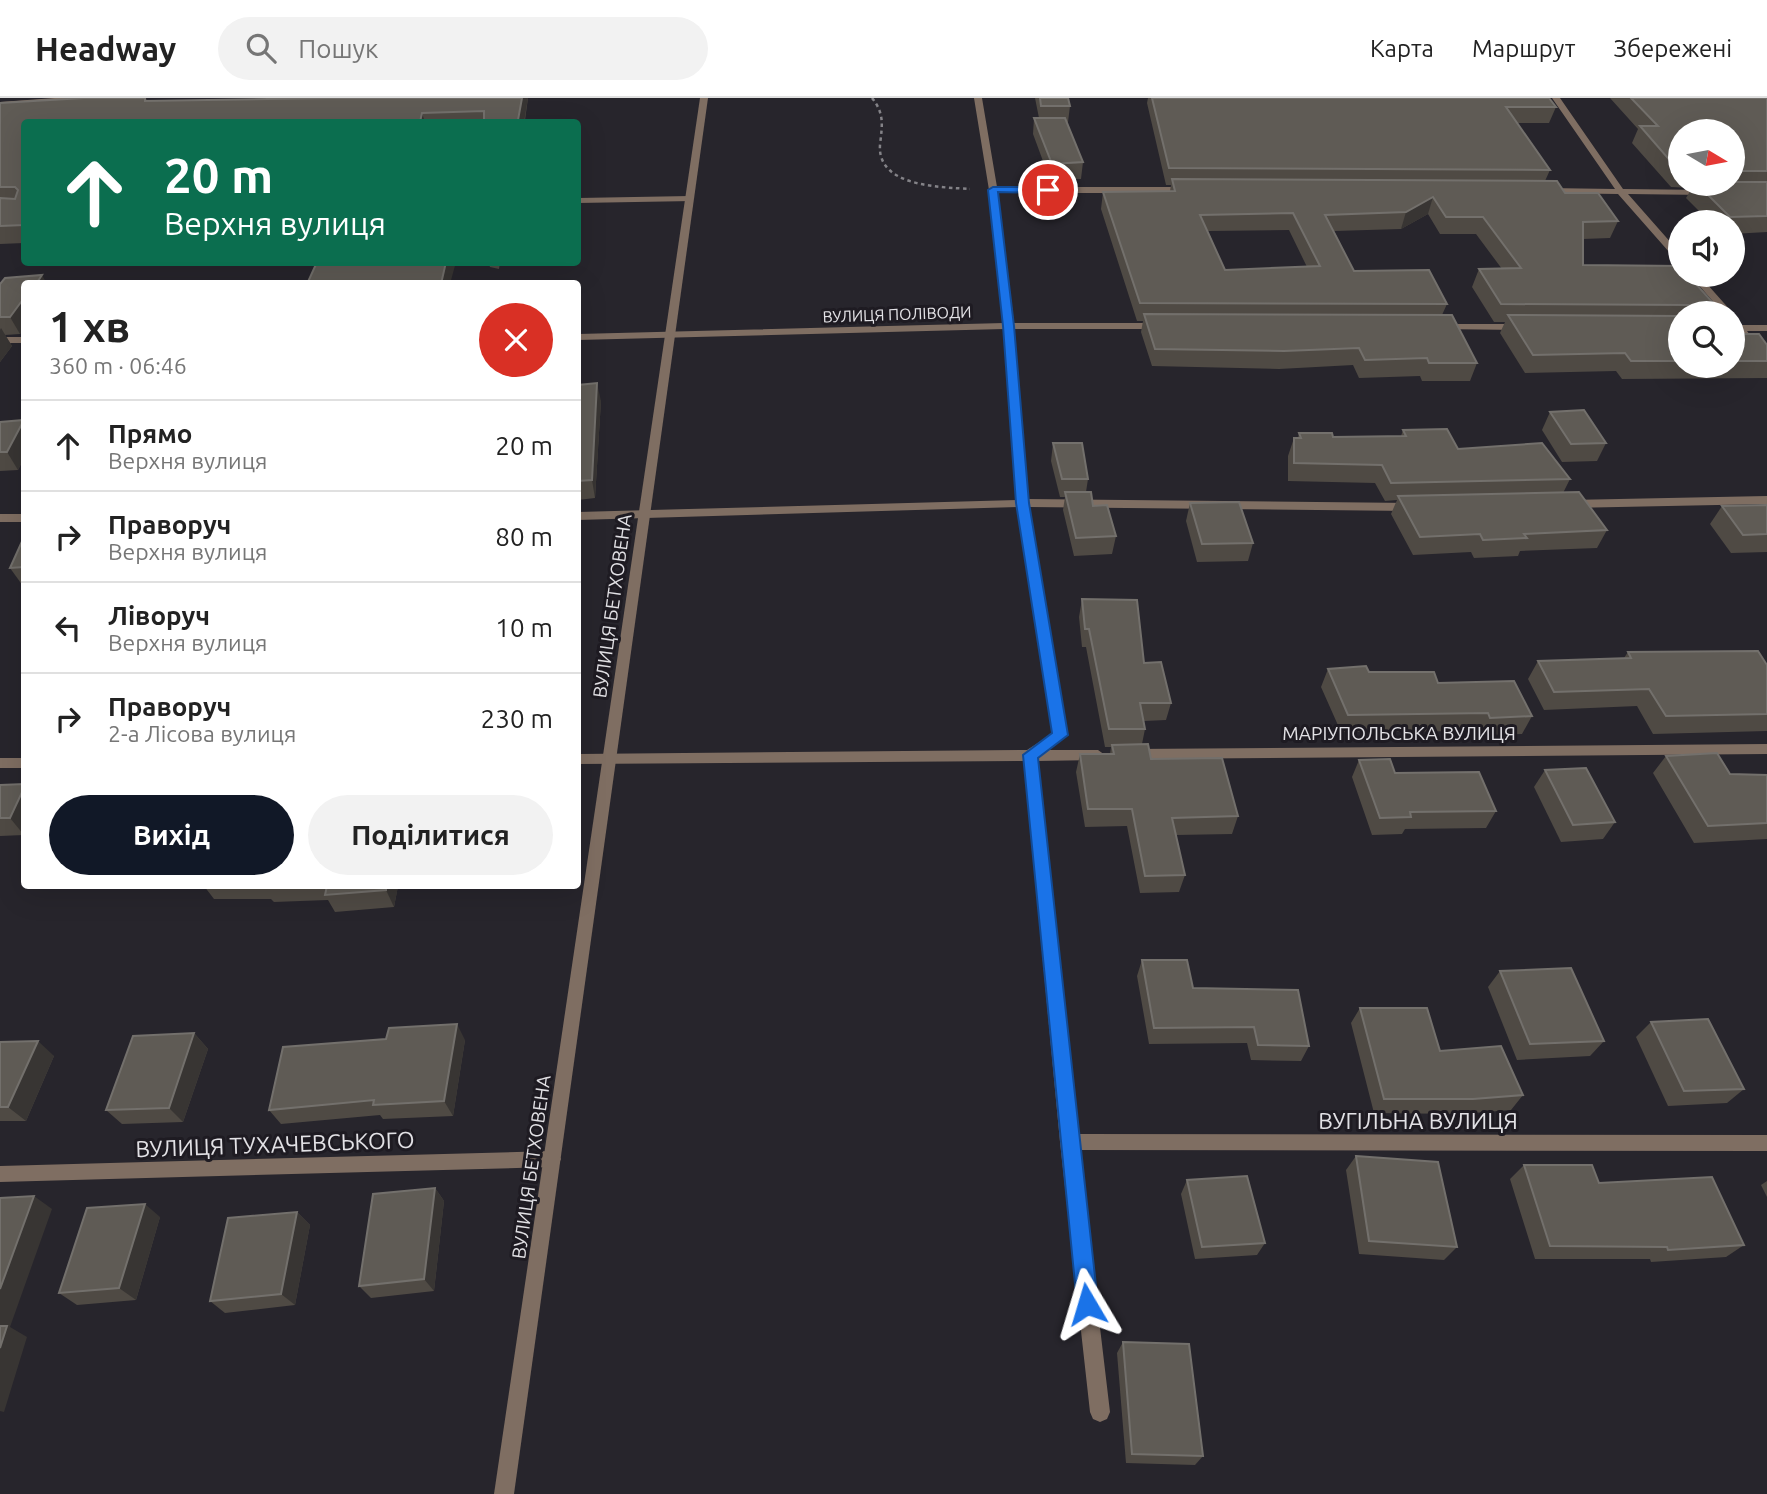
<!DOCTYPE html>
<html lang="uk">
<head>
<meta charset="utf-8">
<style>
  :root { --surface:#fff; --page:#f2f2f2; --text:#222; --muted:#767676; --line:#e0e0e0; --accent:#111827 }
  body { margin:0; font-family:Ubuntu,sans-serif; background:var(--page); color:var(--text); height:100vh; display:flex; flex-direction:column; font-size:26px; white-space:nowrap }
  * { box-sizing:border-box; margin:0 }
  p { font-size:23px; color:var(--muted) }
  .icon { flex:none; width:38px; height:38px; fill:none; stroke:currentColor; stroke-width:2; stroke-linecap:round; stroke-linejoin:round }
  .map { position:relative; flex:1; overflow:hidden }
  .sheet { position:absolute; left:21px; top:182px; width:560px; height:609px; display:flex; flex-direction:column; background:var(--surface); border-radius:7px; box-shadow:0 7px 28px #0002 }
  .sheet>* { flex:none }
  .hud { position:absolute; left:21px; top:21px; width:560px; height:147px; border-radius:7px; box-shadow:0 7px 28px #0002; background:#0b6e4f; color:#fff; overflow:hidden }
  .needle { width:46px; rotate:100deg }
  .tools { position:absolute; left:1668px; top:21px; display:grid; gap:14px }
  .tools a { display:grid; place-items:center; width:77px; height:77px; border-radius:50%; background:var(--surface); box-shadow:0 7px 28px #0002; font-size:35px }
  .pin { position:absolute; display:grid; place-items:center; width:60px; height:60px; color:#fff; margin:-30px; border:4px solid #fff; border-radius:50%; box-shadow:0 2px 7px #0007 }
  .me { position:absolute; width:77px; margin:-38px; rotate:353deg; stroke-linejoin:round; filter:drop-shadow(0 0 5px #0008) }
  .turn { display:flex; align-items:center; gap:24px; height:147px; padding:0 28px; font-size:32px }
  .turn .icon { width:91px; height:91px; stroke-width:2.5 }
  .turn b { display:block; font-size:49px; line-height:60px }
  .round { display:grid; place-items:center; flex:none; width:74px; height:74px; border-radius:37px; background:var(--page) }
  .head { display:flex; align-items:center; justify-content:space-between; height:119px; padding:0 28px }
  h1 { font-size:42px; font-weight:600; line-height:52px }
  .button { display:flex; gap:14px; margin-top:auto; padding:14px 28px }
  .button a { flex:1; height:80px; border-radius:42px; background:var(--accent); color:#fff; font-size:28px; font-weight:600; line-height:80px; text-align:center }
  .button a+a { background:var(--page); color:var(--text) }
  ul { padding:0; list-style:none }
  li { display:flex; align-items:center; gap:21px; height:91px; padding:0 28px; border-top:2px solid var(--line) }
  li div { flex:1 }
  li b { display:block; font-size:26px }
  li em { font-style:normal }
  header { display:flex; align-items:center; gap:42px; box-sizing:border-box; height:98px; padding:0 35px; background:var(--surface); border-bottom:2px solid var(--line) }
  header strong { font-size:33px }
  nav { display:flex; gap:38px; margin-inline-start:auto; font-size:24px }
  .search { width:490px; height:63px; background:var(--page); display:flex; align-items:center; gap:18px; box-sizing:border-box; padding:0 24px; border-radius:38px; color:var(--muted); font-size:26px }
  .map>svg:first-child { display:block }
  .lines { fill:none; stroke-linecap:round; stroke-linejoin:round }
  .path { stroke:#848388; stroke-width:2.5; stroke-dasharray:3.5 3.5; stroke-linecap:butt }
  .minor { fill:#7f6e62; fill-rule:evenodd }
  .tertiary { fill:#7f6e62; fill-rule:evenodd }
  .wall { fill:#4f4a44; fill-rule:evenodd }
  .shaded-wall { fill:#383533 }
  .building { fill:#5f5b55; stroke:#73706c; stroke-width:2; fill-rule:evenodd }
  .route { fill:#1a73e8; stroke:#114b97; stroke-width:2 }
  .labels { text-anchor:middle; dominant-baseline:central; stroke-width:6; stroke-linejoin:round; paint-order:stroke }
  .far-street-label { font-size:16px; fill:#e2e1e5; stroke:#1e1b22 }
  .street-label { font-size:19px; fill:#e2e1e5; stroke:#1e1b22 }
  .near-street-label { font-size:23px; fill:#e2e1e5; stroke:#1e1b22 }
</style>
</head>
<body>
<header>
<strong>Headway</strong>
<div class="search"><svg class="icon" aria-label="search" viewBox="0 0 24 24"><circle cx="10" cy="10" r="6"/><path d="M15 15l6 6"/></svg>Пошук</div>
<nav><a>Карта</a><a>Маршрут</a><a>Збережені</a></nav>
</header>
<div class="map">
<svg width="1767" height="1396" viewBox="0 0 1767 1396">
  <rect width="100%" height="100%" fill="#27252c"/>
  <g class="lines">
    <path class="path" d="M872 0C885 16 882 28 880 47 877 89 941 89 970 91"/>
    <g class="minor">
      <polygon points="55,0 94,0 90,2 0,8 0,4"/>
      <polygon points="974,0 982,0 997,89 1187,89 1191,92 1187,95 998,95 1014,225 1160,225 1165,228 1160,231 1014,231 1028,401 1412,405 1418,409 1412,413 1029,409 1067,637 1047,652 1098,652 1105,657 1098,662 1037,663 1077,1036 1767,1037 1767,1053 1079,1052 1110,1314 1107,1321 1100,1324 1093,1321 1090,1314 1060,1044 1024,663 578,666 578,656 1027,652 1053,635 1018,409 578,422 578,414 1017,402 1004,231 578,242 578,236 1004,225 989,92"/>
      <polygon points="1552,0 1560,0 1623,91 1708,92 1708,96 1705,97 1628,96 1680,155 1680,164 1677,163 1618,96 1544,95 1544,91 1547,90 1615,91"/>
      <polygon points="690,98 693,99 693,103 578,105 578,100"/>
      <polygon points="1690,177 1699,177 1731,213 1733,215 1723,215"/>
      <polygon points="1732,217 1742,227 1767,227 1767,233 1747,233 1767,260 1767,270 1763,269 1737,233 1732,233"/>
      <polygon points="1440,226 1521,226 1526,229 1521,232 1437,231 1435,229"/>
      <rect x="0" y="239" width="24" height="6"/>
      <polygon points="1767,398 1767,406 1569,410 1563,406 1569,402"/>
      <rect x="0" y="416" width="24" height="8"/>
      <polygon points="1767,646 1767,656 1132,661 1125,656 1132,651"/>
      <rect x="0" y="660" width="24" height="10"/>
      <polygon points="552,1053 558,1055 561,1061 558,1067 552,1069 0,1084 0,1068"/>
    </g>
    <polygon class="tertiary" points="700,0 708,0 514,1396 494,1396"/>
  </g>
  <g class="wall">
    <polygon points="84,0 146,0 147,3 330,0 528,0 525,22 529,24 24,24 24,145 0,146 0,5"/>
    <polygon points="1035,0 1068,0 1070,8 1068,24 1067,24 1083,64 1081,81 1050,82 1033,36 1034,20 1039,20"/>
    <path d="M1148 0H1549L1556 9 1549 25H1517L1550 72 1545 83 1565 95 1618 123 1610 140 1583 141V167L1722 215H1680V268H1732V227L1740 236 1767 247V280L1622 281 1616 273 1525 275 1500 235 1505 224H1494L1472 189 1479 171H1502L1476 136H1440L1428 116 1401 131 1334 133 1354 173 1447 206 1442 217 1477 265 1470 283H1422L1420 278 1359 280 1353 267 1279 271 1152 268 1141 234 1143 223H1137L1101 111 1103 94 1170 93 1171 87H1166L1147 5ZM1289 132 1307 169 1225 172 1208 133Z"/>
    <path d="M1610 0H1767V134L1732 136V124H1710L1686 100 1692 90 1671 89 1632 45 1638 31ZM1680 33H1732V86H1680Z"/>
    <polygon points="488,164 500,164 499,171 490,169"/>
    <polygon points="0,186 24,186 24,230 20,236 5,237 12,248 0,264"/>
    <polygon points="578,287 601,303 595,400 578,402"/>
    <polygon points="1550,314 1606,345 1597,363 1562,364 1542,332"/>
    <polygon points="24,323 24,360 18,372 0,373 0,324"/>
    <polygon points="1403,332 1458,351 1570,381 1563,395 1607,432 1597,450 1520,453 1518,458 1474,460 1471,454 1413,457 1391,416 1397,402 1385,403 1375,385 1288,383 1288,358 1294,340 1298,340 1299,335 1333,339 1401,338"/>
    <polygon points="1053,345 1088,381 1086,394 1093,408 1116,438 1112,456 1074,458 1063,412 1065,399 1060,399 1051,363"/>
    <polygon points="1190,405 1253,445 1248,463 1197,464 1186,423"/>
    <polygon points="1767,407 1767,454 1731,455 1710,426 1722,408"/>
    <polygon points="24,439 24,488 23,488 10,470"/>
    <polygon points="1082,501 1144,565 1171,605 1166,622 1144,623 1145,631 1142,646 1151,661 1238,718 1232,736 1176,737 1185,777 1179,794 1140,795 1127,728 1085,729 1076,674 1080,656 1110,656 1111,649 1105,649 1086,549 1082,549 1079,519"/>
    <polygon points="1628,554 1767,567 1767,633 1653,636 1637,608 1544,612 1528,581 1538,563 1624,560"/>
    <polygon points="1328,571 1369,574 1438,585 1532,618 1522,636 1480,637 1478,633 1341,634 1321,589"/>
    <polygon points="1666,658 1730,676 1767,677 1767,741 1694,745 1653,675"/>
    <polygon points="1359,662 1395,675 1496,713 1486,730 1405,731 1402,736 1372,737 1352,679"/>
    <polygon points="1545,672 1615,724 1603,741 1561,744 1534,689"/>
    <polygon points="0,687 24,737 0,738"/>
    <polygon points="204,788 398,788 394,809 335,814 328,802 274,804 271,801 214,801"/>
    <polygon points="1142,862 1193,890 1309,948 1301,963 1251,962 1247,945 1149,946 1137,878"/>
    <polygon points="1500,873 1604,943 1590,958 1517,962 1488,889"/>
    <polygon points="1360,910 1440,953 1523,997 1511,1012 1461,1016 1374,1015 1351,925"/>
    <polygon points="1651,924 1744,991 1727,1005 1668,1008 1636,939"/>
    <polygon points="194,935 208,951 183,1024 122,1026 106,1012"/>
    <polygon points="465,942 453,1018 383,1021 380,1017 281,1026 269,1012"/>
    <polygon points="0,944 54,958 26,1023 0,1023"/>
    <polygon points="1356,1058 1457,1149 1444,1162 1359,1156 1346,1072"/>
    <polygon points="1524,1067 1599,1085 1744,1147 1726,1159 1651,1164 1650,1161 1535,1161 1510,1081"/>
    <polygon points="1187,1082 1265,1145 1257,1157 1195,1161 1181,1096"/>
    <polygon points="1767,1083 1767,1099 1761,1087"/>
    <polygon points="435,1090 444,1103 434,1193 371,1200 359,1188"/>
    <polygon points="297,1114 310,1127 295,1207 225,1215 210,1203"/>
    <polygon points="160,1119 136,1202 77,1207 59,1195"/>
    <polygon points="1123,1244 1203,1358 1195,1367 1126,1365 1117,1255"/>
  </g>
  <g class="shaded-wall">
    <polygon points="522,0 528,0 524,24 518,22"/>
    <polygon points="422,15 425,24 420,24"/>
    <polygon points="1433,99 1428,116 1401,131 1406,114"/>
    <polygon points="446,164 456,164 450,186 441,186"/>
    <polygon points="42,177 47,186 36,186"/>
    <polygon points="24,200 24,230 20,236 10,219"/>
    <polygon points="1,230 12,248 0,264 0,232"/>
    <polygon points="597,285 601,303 595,400 592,382"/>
    <polygon points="24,322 24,360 18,372 7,354"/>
    <polygon points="24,690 24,737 10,720"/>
    <polygon points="386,788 398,788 394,809 386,792"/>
    <polygon points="457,926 465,942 453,1018 444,1003"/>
    <polygon points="194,935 208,951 183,1024 169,1010"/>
    <polygon points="38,943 54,958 26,1023 8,1009"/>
    <polygon points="435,1090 444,1103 434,1193 424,1181"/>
    <polygon points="34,1098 52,1111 10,1229 27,1239 4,1314 0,1313 0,1191"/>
    <polygon points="145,1106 160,1119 136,1202 119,1190"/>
    <polygon points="297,1114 310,1127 295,1207 281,1196"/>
  </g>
  <g class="building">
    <polygon points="84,0 145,0 145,3 330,0 522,0 518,22 529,22 528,24 484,24 484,13 422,15 420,24 24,24 24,127 0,128 0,100 15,101 18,92 15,89 0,89 0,5"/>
    <polygon points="1040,0 1068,0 1070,8 1041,8"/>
    <polygon points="1152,0 1549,0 1556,9 1506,9 1550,72 1169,70"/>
    <polygon points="1631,0 1767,0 1767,73 1732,73 1732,33 1680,33 1679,73 1640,28 1658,28"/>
    <polygon points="1034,20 1065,20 1083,64 1052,66"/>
    <path d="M1172 81 1557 83 1565 95H1598L1618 123 1583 124V167L1680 168V177H1688L1722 215H1690L1692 209 1689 207 1501 206 1479 171 1521 170 1483 119H1446L1433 99 1406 114 1325 117 1354 173 1429 172 1447 206 1140 205 1103 94 1175 93ZM1293 115 1320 168 1225 172 1200 117Z"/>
    <polygon points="1732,84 1767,84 1767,118 1730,119 1697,86 1732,86"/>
    <polygon points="317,164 446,164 441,186 307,186"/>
    <polygon points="42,177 36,186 24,186 24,200 10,219 0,219 0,186 5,180"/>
    <polygon points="1144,216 1452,217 1477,265 1429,265 1427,260 1365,262 1359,250 1284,253 1155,251"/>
    <polygon points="1508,217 1680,218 1680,263 1631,263 1625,255 1533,257"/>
    <polygon points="1732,227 1740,236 1759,236 1767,247 1767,263 1732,263"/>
    <polygon points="597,285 592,382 578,383 578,287"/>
    <polygon points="1584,312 1606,345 1571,346 1550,314"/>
    <polygon points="24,322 7,354 0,354 0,324"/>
    <polygon points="1447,331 1458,351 1542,345 1570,381 1391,385 1382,367 1294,365 1294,340 1301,340 1299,335 1332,335 1333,339 1406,338 1403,332"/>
    <polygon points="1053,345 1082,345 1088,381 1062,381"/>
    <polygon points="1065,394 1091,394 1093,408 1107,407 1116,438 1076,440"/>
    <polygon points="1579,394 1607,432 1524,436 1527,440 1483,442 1480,436 1420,439 1398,398"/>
    <polygon points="1239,404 1253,445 1202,446 1190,405"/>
    <polygon points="1767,407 1767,436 1743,437 1722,408"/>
    <polygon points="24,439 24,469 10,470"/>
    <polygon points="1082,501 1137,502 1144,565 1161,564 1171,605 1140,605 1145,631 1109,631 1089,531 1085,531"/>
    <polygon points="1758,553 1767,567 1767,616 1666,618 1649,591 1554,594 1538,563 1631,560 1628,554"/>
    <polygon points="1366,568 1369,574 1434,574 1438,585 1514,583 1532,618 1490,620 1488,615 1348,617 1328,571"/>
    <polygon points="1148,646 1151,661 1222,660 1238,718 1172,720 1185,777 1145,778 1132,711 1088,711 1080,656 1114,656 1112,647"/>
    <polygon points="1717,655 1730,676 1767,677 1767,725 1708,728 1666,658"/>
    <polygon points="1390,661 1395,675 1479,674 1496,713 1410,714 1411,719 1380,720 1359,662"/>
    <polygon points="1586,670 1615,724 1573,727 1545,672"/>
    <polygon points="24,686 24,690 10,720 0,720 0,687"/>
    <polygon points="327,788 386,788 386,792 325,797"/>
    <polygon points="1142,862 1187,862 1193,890 1298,892 1309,948 1258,947 1254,929 1154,930"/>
    <polygon points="1571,870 1604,943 1530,946 1500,873"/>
    <polygon points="1360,910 1427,910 1440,953 1501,948 1523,997 1473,1001 1384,1001"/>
    <polygon points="1708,921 1744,991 1684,993 1651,924"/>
    <polygon points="457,926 444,1003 373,1007 374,1002 269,1012 283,949 386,941 389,930"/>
    <polygon points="194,935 169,1010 106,1012 133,938"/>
    <polygon points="38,943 8,1009 0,1009 0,944"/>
    <polygon points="1356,1058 1438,1064 1457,1149 1369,1143"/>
    <polygon points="1524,1067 1592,1067 1599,1085 1712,1079 1744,1147 1668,1152 1667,1149 1550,1148"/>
    <polygon points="1247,1078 1265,1145 1202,1149 1187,1082"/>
    <polygon points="435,1090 424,1181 359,1188 373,1096"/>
    <polygon points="34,1098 0,1191 0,1100"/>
    <polygon points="145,1106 119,1190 59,1195 87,1110"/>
    <polygon points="297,1114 281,1196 210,1203 228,1120"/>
    <polygon points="0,1228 7,1228 0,1250"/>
    <polygon points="1123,1244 1189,1246 1203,1358 1132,1356"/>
  </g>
  <polygon class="route" points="993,89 1048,89 1052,92 1048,95 998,94 1014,228 1029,405 1068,637 1038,660 1098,1206 1095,1214 1087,1217 1080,1214 1077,1206 1023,657 1052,635 1016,405 1003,228 988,92"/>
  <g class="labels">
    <g class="far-street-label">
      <text transform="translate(897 216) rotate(-2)">ВУЛИЦЯ ПОЛІВОДИ</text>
    </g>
    <g class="street-label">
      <text transform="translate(612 508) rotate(-82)">ВУЛИЦЯ БЕТХОВЕНА</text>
      <text x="1399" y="635">МАРІУПОЛЬСЬКА ВУЛИЦЯ</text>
      <text transform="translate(531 1069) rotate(-82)">ВУЛИЦЯ БЕТХОВЕНА</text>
    </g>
    <g class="near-street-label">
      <text x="1418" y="1022">ВУГІЛЬНА ВУЛИЦЯ</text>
      <text transform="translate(275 1046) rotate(-2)">ВУЛИЦЯ ТУХАЧЕВСЬКОГО</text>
    </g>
  </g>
</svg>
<div class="tools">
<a><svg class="needle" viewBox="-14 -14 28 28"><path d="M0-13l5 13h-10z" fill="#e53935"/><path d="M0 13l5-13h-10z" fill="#767676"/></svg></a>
<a><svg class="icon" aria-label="sound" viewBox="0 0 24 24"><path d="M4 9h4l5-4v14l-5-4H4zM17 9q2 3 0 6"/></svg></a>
<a><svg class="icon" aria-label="search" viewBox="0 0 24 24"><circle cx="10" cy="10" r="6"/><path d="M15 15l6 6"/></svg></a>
</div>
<div class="pin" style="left:1048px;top:92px;background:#d93025"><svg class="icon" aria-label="arrive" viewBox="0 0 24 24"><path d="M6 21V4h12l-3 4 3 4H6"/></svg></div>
<svg class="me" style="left:1087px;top:1206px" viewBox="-20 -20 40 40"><path d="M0-17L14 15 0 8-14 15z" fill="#1a73e8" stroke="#fff" stroke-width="4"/></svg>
<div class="hud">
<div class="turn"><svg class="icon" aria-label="ahead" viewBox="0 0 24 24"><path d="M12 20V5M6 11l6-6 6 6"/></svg><div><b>20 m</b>Верхня вулиця</div></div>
</div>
<section class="sheet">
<div class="head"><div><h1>1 хв</h1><p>360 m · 06:46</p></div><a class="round" style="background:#d93025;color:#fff"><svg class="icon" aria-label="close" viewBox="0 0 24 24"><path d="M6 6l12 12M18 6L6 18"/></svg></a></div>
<ul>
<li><svg class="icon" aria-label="ahead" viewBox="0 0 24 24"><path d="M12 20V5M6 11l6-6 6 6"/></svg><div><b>Прямо</b><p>Верхня вулиця</p></div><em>20 m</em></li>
<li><svg class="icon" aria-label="right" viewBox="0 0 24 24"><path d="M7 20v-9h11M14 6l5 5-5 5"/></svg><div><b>Праворуч</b><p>Верхня вулиця</p></div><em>80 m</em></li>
<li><svg class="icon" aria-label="left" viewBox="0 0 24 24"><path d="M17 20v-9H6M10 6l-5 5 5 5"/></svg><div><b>Ліворуч</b><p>Верхня вулиця</p></div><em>10 m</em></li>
<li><svg class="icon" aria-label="right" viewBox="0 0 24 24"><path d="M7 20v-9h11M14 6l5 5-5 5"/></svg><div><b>Праворуч</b><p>2-а Лісова вулиця</p></div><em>230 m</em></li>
</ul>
<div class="button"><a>Вихід</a><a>Поділитися</a></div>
</section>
</div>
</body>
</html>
